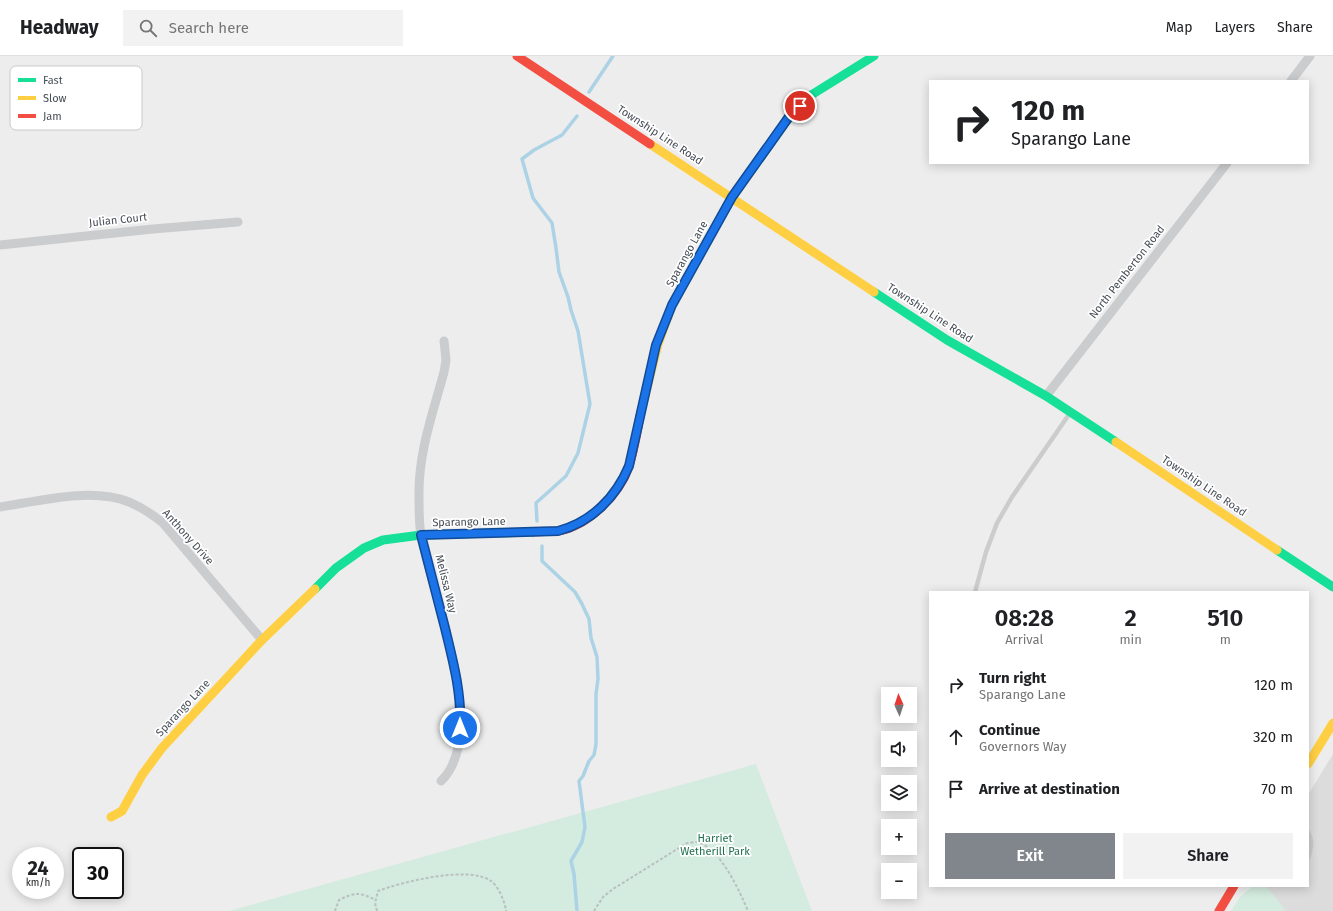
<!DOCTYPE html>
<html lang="en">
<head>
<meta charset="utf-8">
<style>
  :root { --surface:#fff; --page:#f2f2f2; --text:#202124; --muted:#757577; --line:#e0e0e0; --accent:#81868c }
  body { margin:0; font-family:"Fira Sans",sans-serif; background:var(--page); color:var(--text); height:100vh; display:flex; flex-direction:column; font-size:15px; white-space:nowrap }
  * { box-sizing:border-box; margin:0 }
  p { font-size:13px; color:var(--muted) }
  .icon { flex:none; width:22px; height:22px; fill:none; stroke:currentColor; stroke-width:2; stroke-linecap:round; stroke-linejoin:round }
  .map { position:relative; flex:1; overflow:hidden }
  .side { position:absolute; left:929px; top:535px; width:380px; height:296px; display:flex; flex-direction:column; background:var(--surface); border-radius:0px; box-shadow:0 2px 10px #0003 }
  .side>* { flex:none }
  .top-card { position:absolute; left:929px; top:24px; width:380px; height:84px; border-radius:0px; box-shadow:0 2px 10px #0003; background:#fff; color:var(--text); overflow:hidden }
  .needle { width:26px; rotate:357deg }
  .tools { position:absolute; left:881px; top:631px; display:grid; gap:8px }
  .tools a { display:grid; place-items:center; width:36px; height:36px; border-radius:0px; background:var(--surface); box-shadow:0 2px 10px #0003; font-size:20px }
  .speed { position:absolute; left:12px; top:791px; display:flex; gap:8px; font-size:20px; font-weight:700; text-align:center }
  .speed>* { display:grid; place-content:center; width:52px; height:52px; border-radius:50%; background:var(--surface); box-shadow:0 2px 10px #0003; line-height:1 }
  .speed small { font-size:10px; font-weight:400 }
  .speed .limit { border:2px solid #111; border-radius:6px; background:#fff; color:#111 }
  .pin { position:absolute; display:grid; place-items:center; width:34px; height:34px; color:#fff; margin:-17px; border:2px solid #fff; border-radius:50%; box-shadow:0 1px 4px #0007 }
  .me { position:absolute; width:44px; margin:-22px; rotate:0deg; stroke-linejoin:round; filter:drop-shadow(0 0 3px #0008) }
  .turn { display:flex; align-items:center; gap:14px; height:84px; padding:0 16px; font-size:18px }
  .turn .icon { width:52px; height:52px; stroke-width:2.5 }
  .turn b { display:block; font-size:28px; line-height:34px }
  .eta { display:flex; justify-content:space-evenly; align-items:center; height:68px; text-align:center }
  .eta b { font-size:24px; font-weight:600; line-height:28px }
  .button { display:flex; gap:8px; margin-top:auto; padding:8px 16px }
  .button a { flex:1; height:46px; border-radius:0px; background:var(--accent); color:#fff; font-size:16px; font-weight:600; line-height:46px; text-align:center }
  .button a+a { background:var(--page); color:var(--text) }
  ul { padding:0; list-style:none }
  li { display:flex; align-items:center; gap:12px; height:52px; padding:0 16px }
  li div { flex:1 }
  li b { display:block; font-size:15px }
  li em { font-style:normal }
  header { display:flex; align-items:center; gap:24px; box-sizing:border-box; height:56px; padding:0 20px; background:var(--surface); border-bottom:1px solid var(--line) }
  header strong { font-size:19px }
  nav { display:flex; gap:22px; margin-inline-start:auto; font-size:14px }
  .search { width:280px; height:36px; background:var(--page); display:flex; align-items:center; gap:10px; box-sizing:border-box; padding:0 14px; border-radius:0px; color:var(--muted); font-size:15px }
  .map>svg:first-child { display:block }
  .education { fill:#dcdcdc }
  .green { fill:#d4ebdf }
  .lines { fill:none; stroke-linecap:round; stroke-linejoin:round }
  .stream { stroke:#acd3e5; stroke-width:3.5 }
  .path { stroke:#b8c1bf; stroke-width:2; stroke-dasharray:3 2; stroke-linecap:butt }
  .lane { stroke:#caccce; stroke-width:4.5 }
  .street { stroke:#caccce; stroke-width:9 }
  .fast { stroke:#16e098; stroke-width:9 }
  .slow { stroke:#ffcf43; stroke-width:9 }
  .jam { stroke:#f24e42; stroke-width:9 }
  .route-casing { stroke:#114b97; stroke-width:10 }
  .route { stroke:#1a73e8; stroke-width:7 }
  .labels { text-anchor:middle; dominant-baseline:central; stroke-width:3.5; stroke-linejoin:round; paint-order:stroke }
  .street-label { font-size:11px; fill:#474e57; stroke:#fff }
  .park-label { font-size:11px; fill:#207050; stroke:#fff }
  .key { fill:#fff; stroke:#c8cacd; stroke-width:1 }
  .key-label { font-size:11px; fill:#474e57 }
</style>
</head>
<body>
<header>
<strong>Headway</strong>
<div class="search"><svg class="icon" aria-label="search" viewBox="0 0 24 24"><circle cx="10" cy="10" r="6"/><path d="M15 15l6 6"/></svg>Search here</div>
<nav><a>Map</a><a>Layers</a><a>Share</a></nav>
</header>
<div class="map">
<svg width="1333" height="855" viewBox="0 0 1333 855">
  <rect width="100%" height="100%" fill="#eeeded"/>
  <polygon class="education" points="1333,698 1333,855 1236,855 1252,830 1308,830 1308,739"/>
  <g class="green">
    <polygon points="756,708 812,855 229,855"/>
    <polygon points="1253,830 1266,830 1286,855 1231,855 1240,841"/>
  </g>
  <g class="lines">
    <g class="stream">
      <polyline points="589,36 613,0"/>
      <polyline points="537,465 536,447 566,420 578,397 590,348 578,275 571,254 568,241 559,216 556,192 552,167 533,142 522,103 534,94 562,79 577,60"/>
      <polyline points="542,490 542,505 575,536 582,548 589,563 591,582 597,601 598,623 596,638 596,688 594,699 589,705 583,720 579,725 585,771 582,786 571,805 574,818 577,855"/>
    </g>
    <g class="path">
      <path d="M335 855 339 844C355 836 359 836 376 844"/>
      <path d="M377 855 375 847 378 835C402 826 469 809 491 825 499 831 505 846 506 855"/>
      <path d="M594 855 603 841 613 833 687 787C690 787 693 786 696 786 719 789 740 836 748 855"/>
    </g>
    <g class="lane">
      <polyline points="975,536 986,496 997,467 1012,441 1070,357"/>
      <path d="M1308 776C1313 785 1311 793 1308 802"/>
    </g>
    <g class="street">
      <polyline points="1291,25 1310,0"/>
      <polyline points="0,189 153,173 238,166"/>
      <polyline points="1046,340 1227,107"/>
      <path d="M0 451C39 445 91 431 129 446 141 451 152 458 163 467L262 584"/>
      <path d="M441 725C490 679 432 538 421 480 419 468 419 453 419 441 418 397 433 357 444 316L446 304 444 285"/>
    </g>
    <g class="fast">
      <polyline points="751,115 791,58 808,41 874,0"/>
      <polyline points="874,236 947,284 1046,340 1116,386"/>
      <polyline points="1277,494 1333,531"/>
      <polyline points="315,533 336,512 364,492 383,484 421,479 533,476"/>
    </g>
    <g class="slow">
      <polyline points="650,88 874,236"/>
      <polyline points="641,356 658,288 672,249 732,141 751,115"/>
      <polyline points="1116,386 1277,494"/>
      <polyline points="1308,708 1333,667"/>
      <polyline points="111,761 122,755 142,719 162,692 262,584 315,533"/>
    </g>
    <g class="jam">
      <polyline points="517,0 650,88"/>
      <path d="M533 476C541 475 550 476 558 475 588 470 620 438 629 410 635 392 637 374 641 356"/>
      <polyline points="1219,855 1234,830"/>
    </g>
  </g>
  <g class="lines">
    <g class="route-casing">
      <path id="route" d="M460 672C462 638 453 605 445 572 437 541 429 510 421 479L558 475C592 466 616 441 629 410L656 289 672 249 732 141 791 58 800 50"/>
    </g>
    <use href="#route" class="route"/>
  </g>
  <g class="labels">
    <g class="street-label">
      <text transform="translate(660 79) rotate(33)">Township Line Road</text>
      <text transform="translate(118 164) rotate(-6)">Julian Court</text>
      <text transform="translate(687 198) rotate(-61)">Sparango Lane</text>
      <text transform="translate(1127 216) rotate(-52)">North Pemberton Road</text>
      <text transform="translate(930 257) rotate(33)">Township Line Road</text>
      <text transform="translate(1204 430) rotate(34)">Township Line Road</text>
      <text transform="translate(469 466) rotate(-1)">Sparango Lane</text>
      <text transform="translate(188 481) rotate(48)">Anthony Drive</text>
      <text transform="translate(446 528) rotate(76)">Melissa Way</text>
      <text transform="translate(183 652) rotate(-47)">Sparango Lane</text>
    </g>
    <g class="park-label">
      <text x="715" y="782">Harriet<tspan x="715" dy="13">Wetherill Park</tspan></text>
    </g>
  </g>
  <rect x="10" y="10" width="132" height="64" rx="6" class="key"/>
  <rect x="18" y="22" width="18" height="4" fill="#16e098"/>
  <rect x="18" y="40" width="18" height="4" fill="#ffcf43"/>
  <rect x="18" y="58" width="18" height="4" fill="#f24e42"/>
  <g class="key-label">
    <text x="43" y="28">Fast</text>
    <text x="43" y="46">Slow</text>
    <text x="43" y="64">Jam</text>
  </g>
</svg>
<div class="tools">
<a><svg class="needle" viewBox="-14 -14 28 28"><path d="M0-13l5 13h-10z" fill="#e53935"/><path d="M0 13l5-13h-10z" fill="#757577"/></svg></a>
<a><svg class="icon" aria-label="sound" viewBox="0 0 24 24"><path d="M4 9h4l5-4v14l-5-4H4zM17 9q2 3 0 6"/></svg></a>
<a><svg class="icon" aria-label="layers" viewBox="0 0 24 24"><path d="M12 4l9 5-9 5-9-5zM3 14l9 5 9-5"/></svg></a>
<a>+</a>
<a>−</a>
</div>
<div class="speed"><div>24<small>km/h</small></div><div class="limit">30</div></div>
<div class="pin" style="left:800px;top:50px;background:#d93025"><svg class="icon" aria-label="arrive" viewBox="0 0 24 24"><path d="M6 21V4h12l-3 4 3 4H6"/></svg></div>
<svg class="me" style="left:460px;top:672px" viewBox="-20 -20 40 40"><circle r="17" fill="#1a73e8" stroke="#fff" stroke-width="3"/><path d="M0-11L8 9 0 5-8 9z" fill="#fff"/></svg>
<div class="top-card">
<div class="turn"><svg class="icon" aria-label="right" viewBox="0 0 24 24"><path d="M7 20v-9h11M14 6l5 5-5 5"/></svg><div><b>120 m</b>Sparango Lane</div></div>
</div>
<section class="side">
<div class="eta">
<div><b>08:28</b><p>Arrival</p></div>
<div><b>2</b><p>min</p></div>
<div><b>510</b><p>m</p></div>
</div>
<ul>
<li><svg class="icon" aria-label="right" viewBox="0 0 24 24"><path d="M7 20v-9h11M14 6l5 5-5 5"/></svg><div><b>Turn right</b><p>Sparango Lane</p></div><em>120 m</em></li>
<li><svg class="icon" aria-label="ahead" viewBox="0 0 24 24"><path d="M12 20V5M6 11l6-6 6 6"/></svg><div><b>Continue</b><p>Governors Way</p></div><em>320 m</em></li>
<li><svg class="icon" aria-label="arrive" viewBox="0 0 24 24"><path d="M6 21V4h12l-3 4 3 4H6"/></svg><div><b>Arrive at destination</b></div><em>70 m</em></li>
</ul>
<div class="button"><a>Exit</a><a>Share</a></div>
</section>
</div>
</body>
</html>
